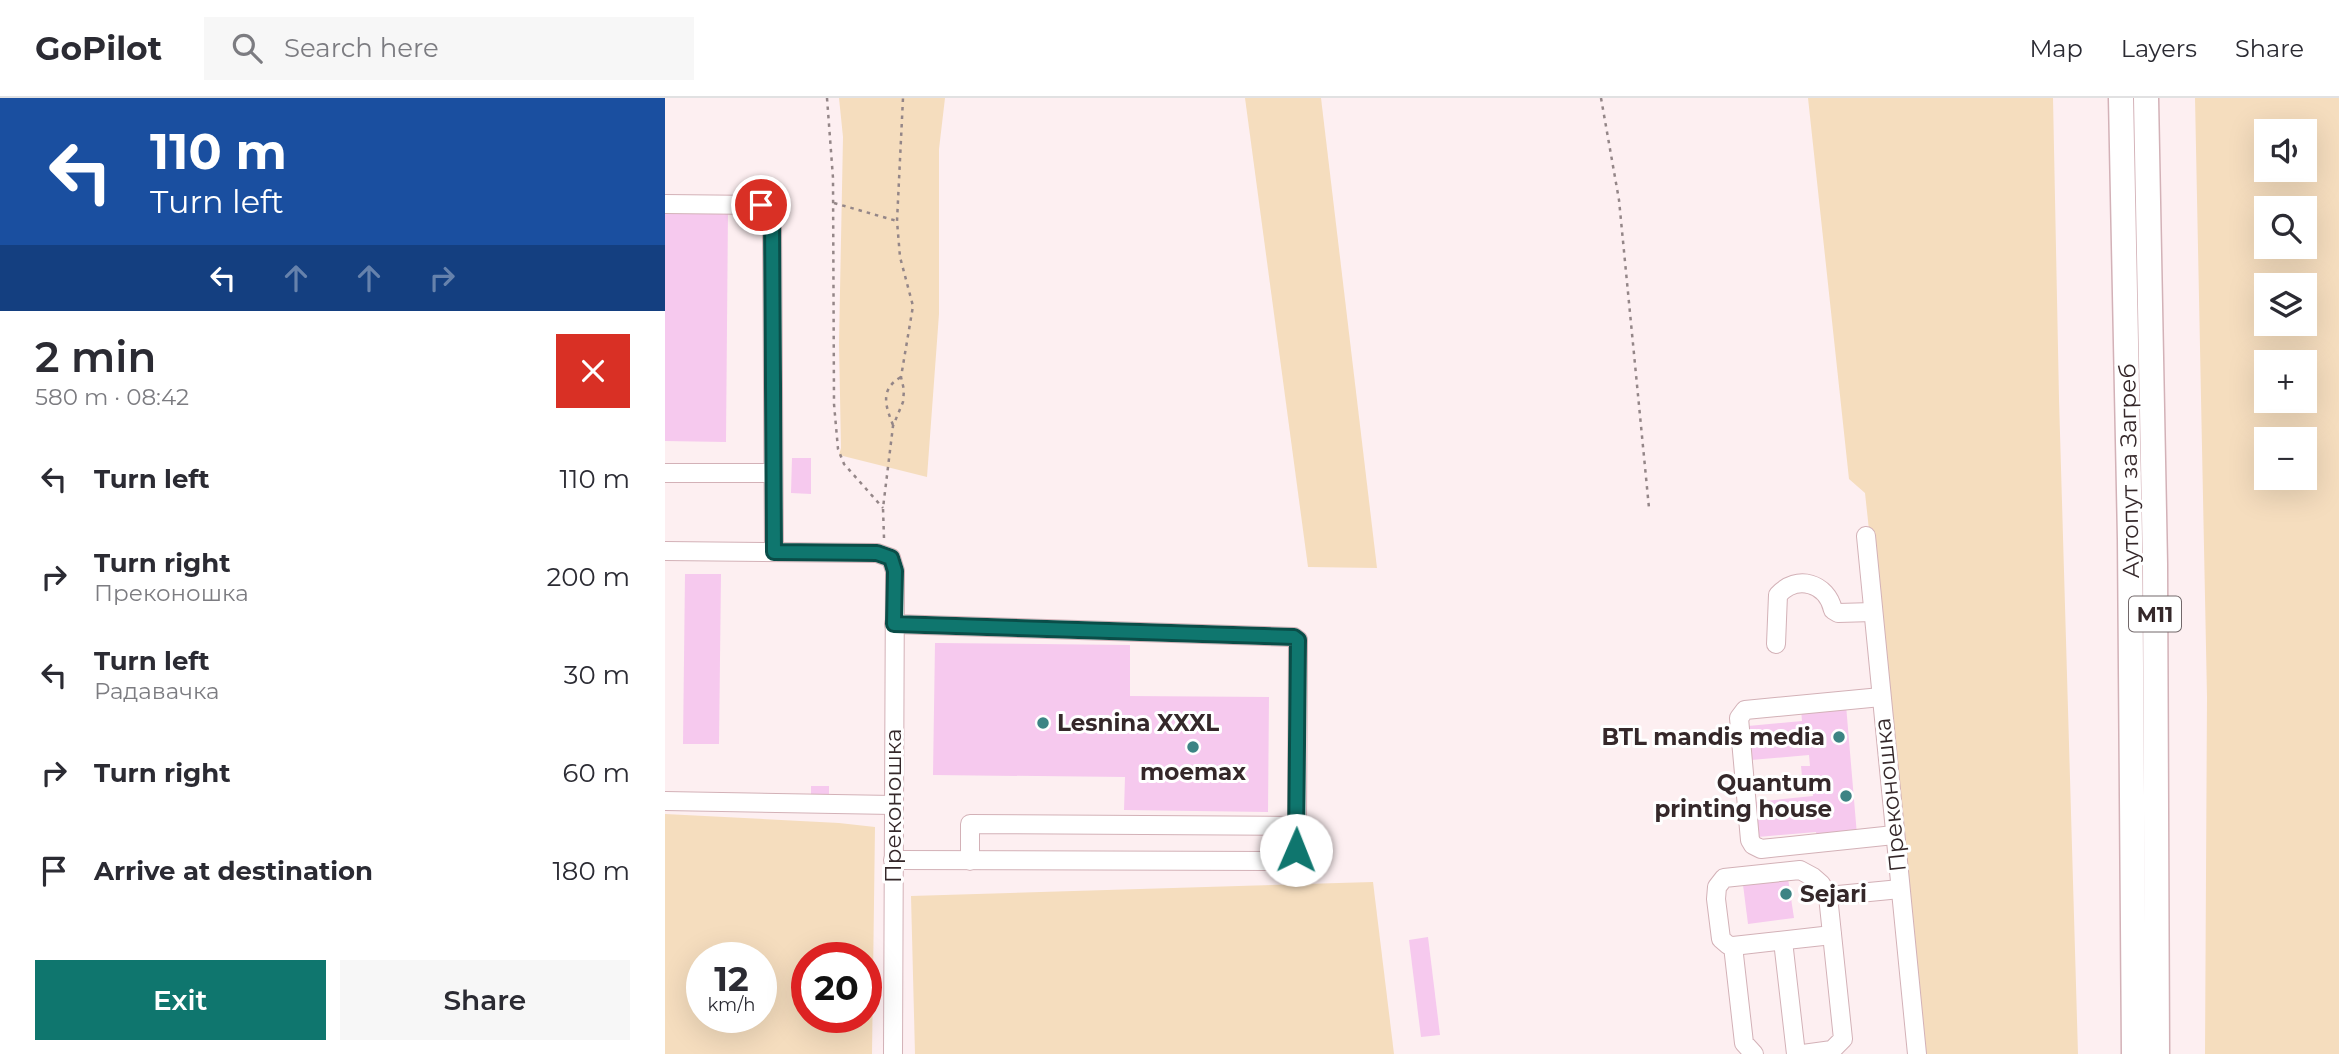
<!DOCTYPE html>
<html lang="en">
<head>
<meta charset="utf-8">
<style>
  :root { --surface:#fff; --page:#f7f7f7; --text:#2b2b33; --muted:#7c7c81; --line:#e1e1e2; --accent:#0f766e }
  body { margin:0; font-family:Montserrat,sans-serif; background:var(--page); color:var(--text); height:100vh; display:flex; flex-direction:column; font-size:26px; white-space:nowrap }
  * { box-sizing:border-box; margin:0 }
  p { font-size:23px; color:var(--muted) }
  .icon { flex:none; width:38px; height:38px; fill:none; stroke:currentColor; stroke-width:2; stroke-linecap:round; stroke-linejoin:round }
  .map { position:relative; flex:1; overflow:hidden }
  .details { display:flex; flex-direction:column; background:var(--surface); width:665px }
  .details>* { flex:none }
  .guide { background:#1a4fa0; color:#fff; overflow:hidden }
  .tools { position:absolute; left:1589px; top:21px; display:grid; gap:14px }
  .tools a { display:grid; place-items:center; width:63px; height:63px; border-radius:0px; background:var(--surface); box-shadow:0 7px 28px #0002; font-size:35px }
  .speed { position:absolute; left:21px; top:844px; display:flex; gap:14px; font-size:35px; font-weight:700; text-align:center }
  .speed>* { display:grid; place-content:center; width:91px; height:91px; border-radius:50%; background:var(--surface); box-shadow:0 7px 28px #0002; line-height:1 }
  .speed small { font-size:18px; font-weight:400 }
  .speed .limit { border:10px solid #d22; background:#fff; color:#111 }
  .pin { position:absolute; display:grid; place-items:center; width:60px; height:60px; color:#fff; margin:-30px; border:4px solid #fff; border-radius:50%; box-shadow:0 2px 7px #0007 }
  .me { position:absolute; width:77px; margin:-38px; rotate:1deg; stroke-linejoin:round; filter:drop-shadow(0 0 5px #0008) }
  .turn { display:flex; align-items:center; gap:24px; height:147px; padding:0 35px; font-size:32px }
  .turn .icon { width:91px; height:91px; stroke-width:2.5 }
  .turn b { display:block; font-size:49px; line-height:60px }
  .lanes { display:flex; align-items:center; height:66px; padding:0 35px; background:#0003; justify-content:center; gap:35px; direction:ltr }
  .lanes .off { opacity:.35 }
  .round { display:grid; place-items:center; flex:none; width:74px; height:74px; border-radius:0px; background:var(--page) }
  .summary { display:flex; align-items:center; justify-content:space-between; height:119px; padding:0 35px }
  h1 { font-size:42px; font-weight:600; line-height:52px }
  .primary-button { display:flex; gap:14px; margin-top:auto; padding:14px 35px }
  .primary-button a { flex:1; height:80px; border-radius:0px; background:var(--accent); color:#fff; font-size:28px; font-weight:600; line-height:80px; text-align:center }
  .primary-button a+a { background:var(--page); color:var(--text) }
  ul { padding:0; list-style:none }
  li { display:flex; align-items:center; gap:21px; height:98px; padding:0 35px }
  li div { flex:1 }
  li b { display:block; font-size:26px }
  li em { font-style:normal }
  header { display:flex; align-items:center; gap:42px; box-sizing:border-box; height:98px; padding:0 35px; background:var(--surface); border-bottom:2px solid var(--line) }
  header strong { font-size:33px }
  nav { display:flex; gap:38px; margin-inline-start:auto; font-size:24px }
  .search { width:490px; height:63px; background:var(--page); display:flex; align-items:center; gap:18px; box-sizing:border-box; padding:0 24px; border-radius:0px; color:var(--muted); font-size:26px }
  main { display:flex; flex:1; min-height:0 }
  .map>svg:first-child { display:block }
  .green { fill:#f5ddbe; fill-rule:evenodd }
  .building { fill:#f6c9ee }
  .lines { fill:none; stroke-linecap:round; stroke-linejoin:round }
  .minor-casing { stroke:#d3b1b7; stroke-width:20 }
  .highway-casing { stroke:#d3b1b7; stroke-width:27 }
  .path { stroke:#948688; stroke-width:2.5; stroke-dasharray:3.5 5; stroke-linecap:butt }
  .minor { stroke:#fff; stroke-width:18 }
  .highway { stroke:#fff; stroke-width:24 }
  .route-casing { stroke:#0a4d48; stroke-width:18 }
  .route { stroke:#0f766e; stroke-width:12 }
  .poi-dot { fill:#3c8484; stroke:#fff; stroke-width:2.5 }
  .labels { text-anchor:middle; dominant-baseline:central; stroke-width:6; stroke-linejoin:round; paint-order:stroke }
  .shield { fill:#fff; stroke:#72686a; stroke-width:2 }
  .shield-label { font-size:21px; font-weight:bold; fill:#35282a }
  .street-label { font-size:23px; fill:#35282a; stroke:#fff }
  .poi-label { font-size:23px; font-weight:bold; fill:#35282a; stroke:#fff; text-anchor:start }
</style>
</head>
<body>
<header>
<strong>GoPilot</strong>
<div class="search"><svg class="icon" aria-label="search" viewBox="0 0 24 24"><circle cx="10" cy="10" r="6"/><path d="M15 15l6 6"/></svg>Search here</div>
<nav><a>Map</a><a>Layers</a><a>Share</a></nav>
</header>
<main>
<section class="details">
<div class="guide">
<div class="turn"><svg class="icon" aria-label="left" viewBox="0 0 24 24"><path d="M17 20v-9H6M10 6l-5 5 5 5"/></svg><div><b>110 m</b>Turn left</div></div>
<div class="lanes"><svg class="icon" aria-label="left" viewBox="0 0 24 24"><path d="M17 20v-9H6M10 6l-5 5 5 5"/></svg><svg class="icon off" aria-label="ahead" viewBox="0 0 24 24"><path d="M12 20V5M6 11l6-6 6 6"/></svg><svg class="icon off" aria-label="ahead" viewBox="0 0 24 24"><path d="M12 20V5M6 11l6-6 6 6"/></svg><svg class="icon off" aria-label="right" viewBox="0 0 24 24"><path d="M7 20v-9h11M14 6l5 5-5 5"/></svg></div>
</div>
<div class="summary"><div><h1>2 min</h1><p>580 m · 08:42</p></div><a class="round" style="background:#d93025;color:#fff"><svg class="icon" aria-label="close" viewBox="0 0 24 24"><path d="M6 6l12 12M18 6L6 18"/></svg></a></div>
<ul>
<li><svg class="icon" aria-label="left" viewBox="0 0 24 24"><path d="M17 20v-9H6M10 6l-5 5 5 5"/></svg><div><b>Turn left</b></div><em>110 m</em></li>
<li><svg class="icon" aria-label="right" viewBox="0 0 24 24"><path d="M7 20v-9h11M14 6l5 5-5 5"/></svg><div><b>Turn right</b><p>Преконошка</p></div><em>200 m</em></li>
<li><svg class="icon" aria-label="left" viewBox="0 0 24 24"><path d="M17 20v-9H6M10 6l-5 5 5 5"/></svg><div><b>Turn left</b><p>Радавачка</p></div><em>30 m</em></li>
<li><svg class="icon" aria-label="right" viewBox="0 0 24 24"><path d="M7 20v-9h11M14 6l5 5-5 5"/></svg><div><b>Turn right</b></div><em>60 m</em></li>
<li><svg class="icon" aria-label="arrive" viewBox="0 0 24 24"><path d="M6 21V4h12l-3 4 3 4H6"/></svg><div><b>Arrive at destination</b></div><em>180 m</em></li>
</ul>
<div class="primary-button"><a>Exit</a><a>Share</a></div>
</section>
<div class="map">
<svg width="1674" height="956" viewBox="0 0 1674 956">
  <rect width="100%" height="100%" fill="#fdeff1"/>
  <g class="green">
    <polygon points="174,0 280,0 274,51 274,216 262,379 174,357 176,350 174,245 178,39"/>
    <polygon points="580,0 656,0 712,470 643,469"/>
    <polygon points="1143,0 1388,0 1394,301 1413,956 1261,956 1200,395 1184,381"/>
    <path d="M1530 0H1674V956H1540L1542 599ZM1640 33V72H1601V33ZM1640 110V149H1601V110ZM1640 187V226H1601V187ZM1640 264V303H1601V264ZM1640 341V380H1601V341Z"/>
    <path d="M0 716 174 725 210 729 207 956H0ZM96 859V919H37V859ZM201 859V919H142V859Z"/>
    <polygon points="708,784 729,956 250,956 246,798"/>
  </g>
  <g class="building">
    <polygon points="63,112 61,344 0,343 0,113"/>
    <polygon points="127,360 146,360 146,396 126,395"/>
    <polygon points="20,476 56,476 54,646 18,646"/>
    <polygon points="270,545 465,547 465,598 604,599 603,714 459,712 460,679 268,677"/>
    <polygon points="1181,607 1192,737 1152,740 1151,734 1093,739 1090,704 1148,698 1147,688 1138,689 1136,668 1145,668 1144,657 1086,662 1083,628 1137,623 1136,611"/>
    <rect x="146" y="688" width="18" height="15"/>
    <polygon points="1122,774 1129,820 1083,826 1077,779"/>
    <polygon points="763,839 775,937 756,939 744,842"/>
  </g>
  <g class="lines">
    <g class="minor-casing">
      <g id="minor">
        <polyline points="0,106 96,107 104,112 107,119 109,454"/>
        <polyline points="0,375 108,375"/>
        <polyline points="1201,438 1252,956"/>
        <polyline points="0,453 212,455 226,460 230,473 228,956"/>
        <polyline points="229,526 629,539 633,542 632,728"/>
        <path d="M1111 546 1113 497C1132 476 1162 485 1168 512L1173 515 1208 514"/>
        <polyline points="1216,599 1080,612 1074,620 1085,742 1088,747 1096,751 1229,737"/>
        <polyline points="0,703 228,707"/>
        <path d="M228 762 626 763C634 755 631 739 632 728L305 726V763"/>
        <polyline points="1163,798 1235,791"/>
        <polyline points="1118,843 1131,956"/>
        <polyline points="1068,848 1167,837"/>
        <polyline points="1089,956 1079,945 1068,848 1063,847 1056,841 1051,801 1052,789 1059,780 1135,772 1148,779 1156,786 1163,798 1178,941 1167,952 1138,956"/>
      </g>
    </g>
    <g class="highway-casing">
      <g id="highway">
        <polyline points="1456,0 1465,441 1469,956"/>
        <polyline points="1481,0 1490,466 1492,956"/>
      </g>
    </g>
    <g class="path">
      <polyline points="162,0 168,80 169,306 173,351 179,366 218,410"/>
      <polyline points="936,0 954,102 984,410"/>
      <polyline points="169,105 232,123"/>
      <path d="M228 327C220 307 215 291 236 279"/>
      <polyline points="219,440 218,410 228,328 238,304 239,292 236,279 248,208 235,159 232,123 238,0"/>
    </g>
    <use href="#minor" class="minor"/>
    <use href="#highway" class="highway"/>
  </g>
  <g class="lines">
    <g class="route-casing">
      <polyline id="route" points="96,107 104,112 107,119 109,454 212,455 226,460 230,473 229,526 629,539 633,542 631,752"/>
    </g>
    <use href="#route" class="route"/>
  </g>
  <g class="poi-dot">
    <circle cx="378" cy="625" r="7"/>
    <circle cx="1174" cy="639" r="7"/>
    <circle cx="528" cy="649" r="7"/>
    <circle cx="1181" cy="698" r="7"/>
    <circle cx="1121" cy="796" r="7"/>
  </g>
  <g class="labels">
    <rect class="shield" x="1464" y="498.5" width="52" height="35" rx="5"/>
    <g class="shield-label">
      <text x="1490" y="516">M11</text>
    </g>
    <g class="street-label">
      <text transform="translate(1464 373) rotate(-91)">Аутопут за Загреб</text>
      <text transform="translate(1225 697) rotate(-96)">Преконошка</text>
      <text transform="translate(228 708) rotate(-90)">Преконошка</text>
    </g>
    <g class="poi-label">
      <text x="392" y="625">Lesnina XXXL</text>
      <text x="1160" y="639" text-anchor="end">BTL mandis media</text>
      <text x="528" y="674" text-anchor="middle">moemax</text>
      <text x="1167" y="685" text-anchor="end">Quantum<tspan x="1167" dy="26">printing house</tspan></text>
      <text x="1135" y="796">Sejari</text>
    </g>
  </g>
</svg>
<div class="tools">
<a><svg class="icon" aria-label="sound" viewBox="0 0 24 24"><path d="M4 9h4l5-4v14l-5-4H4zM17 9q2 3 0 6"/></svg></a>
<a><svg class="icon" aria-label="search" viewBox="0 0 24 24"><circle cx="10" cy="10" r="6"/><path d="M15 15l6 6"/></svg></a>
<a><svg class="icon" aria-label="layers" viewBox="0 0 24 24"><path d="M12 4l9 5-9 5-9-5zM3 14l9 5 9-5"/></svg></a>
<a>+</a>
<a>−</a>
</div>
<div class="speed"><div>12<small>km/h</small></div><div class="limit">20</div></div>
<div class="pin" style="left:96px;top:107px;background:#d93025"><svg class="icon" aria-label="arrive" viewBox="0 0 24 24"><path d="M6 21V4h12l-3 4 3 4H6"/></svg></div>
<svg class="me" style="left:631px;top:752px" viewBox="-20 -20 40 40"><circle r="19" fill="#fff"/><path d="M0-13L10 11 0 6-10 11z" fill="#0f766e"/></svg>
</div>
</main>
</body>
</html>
